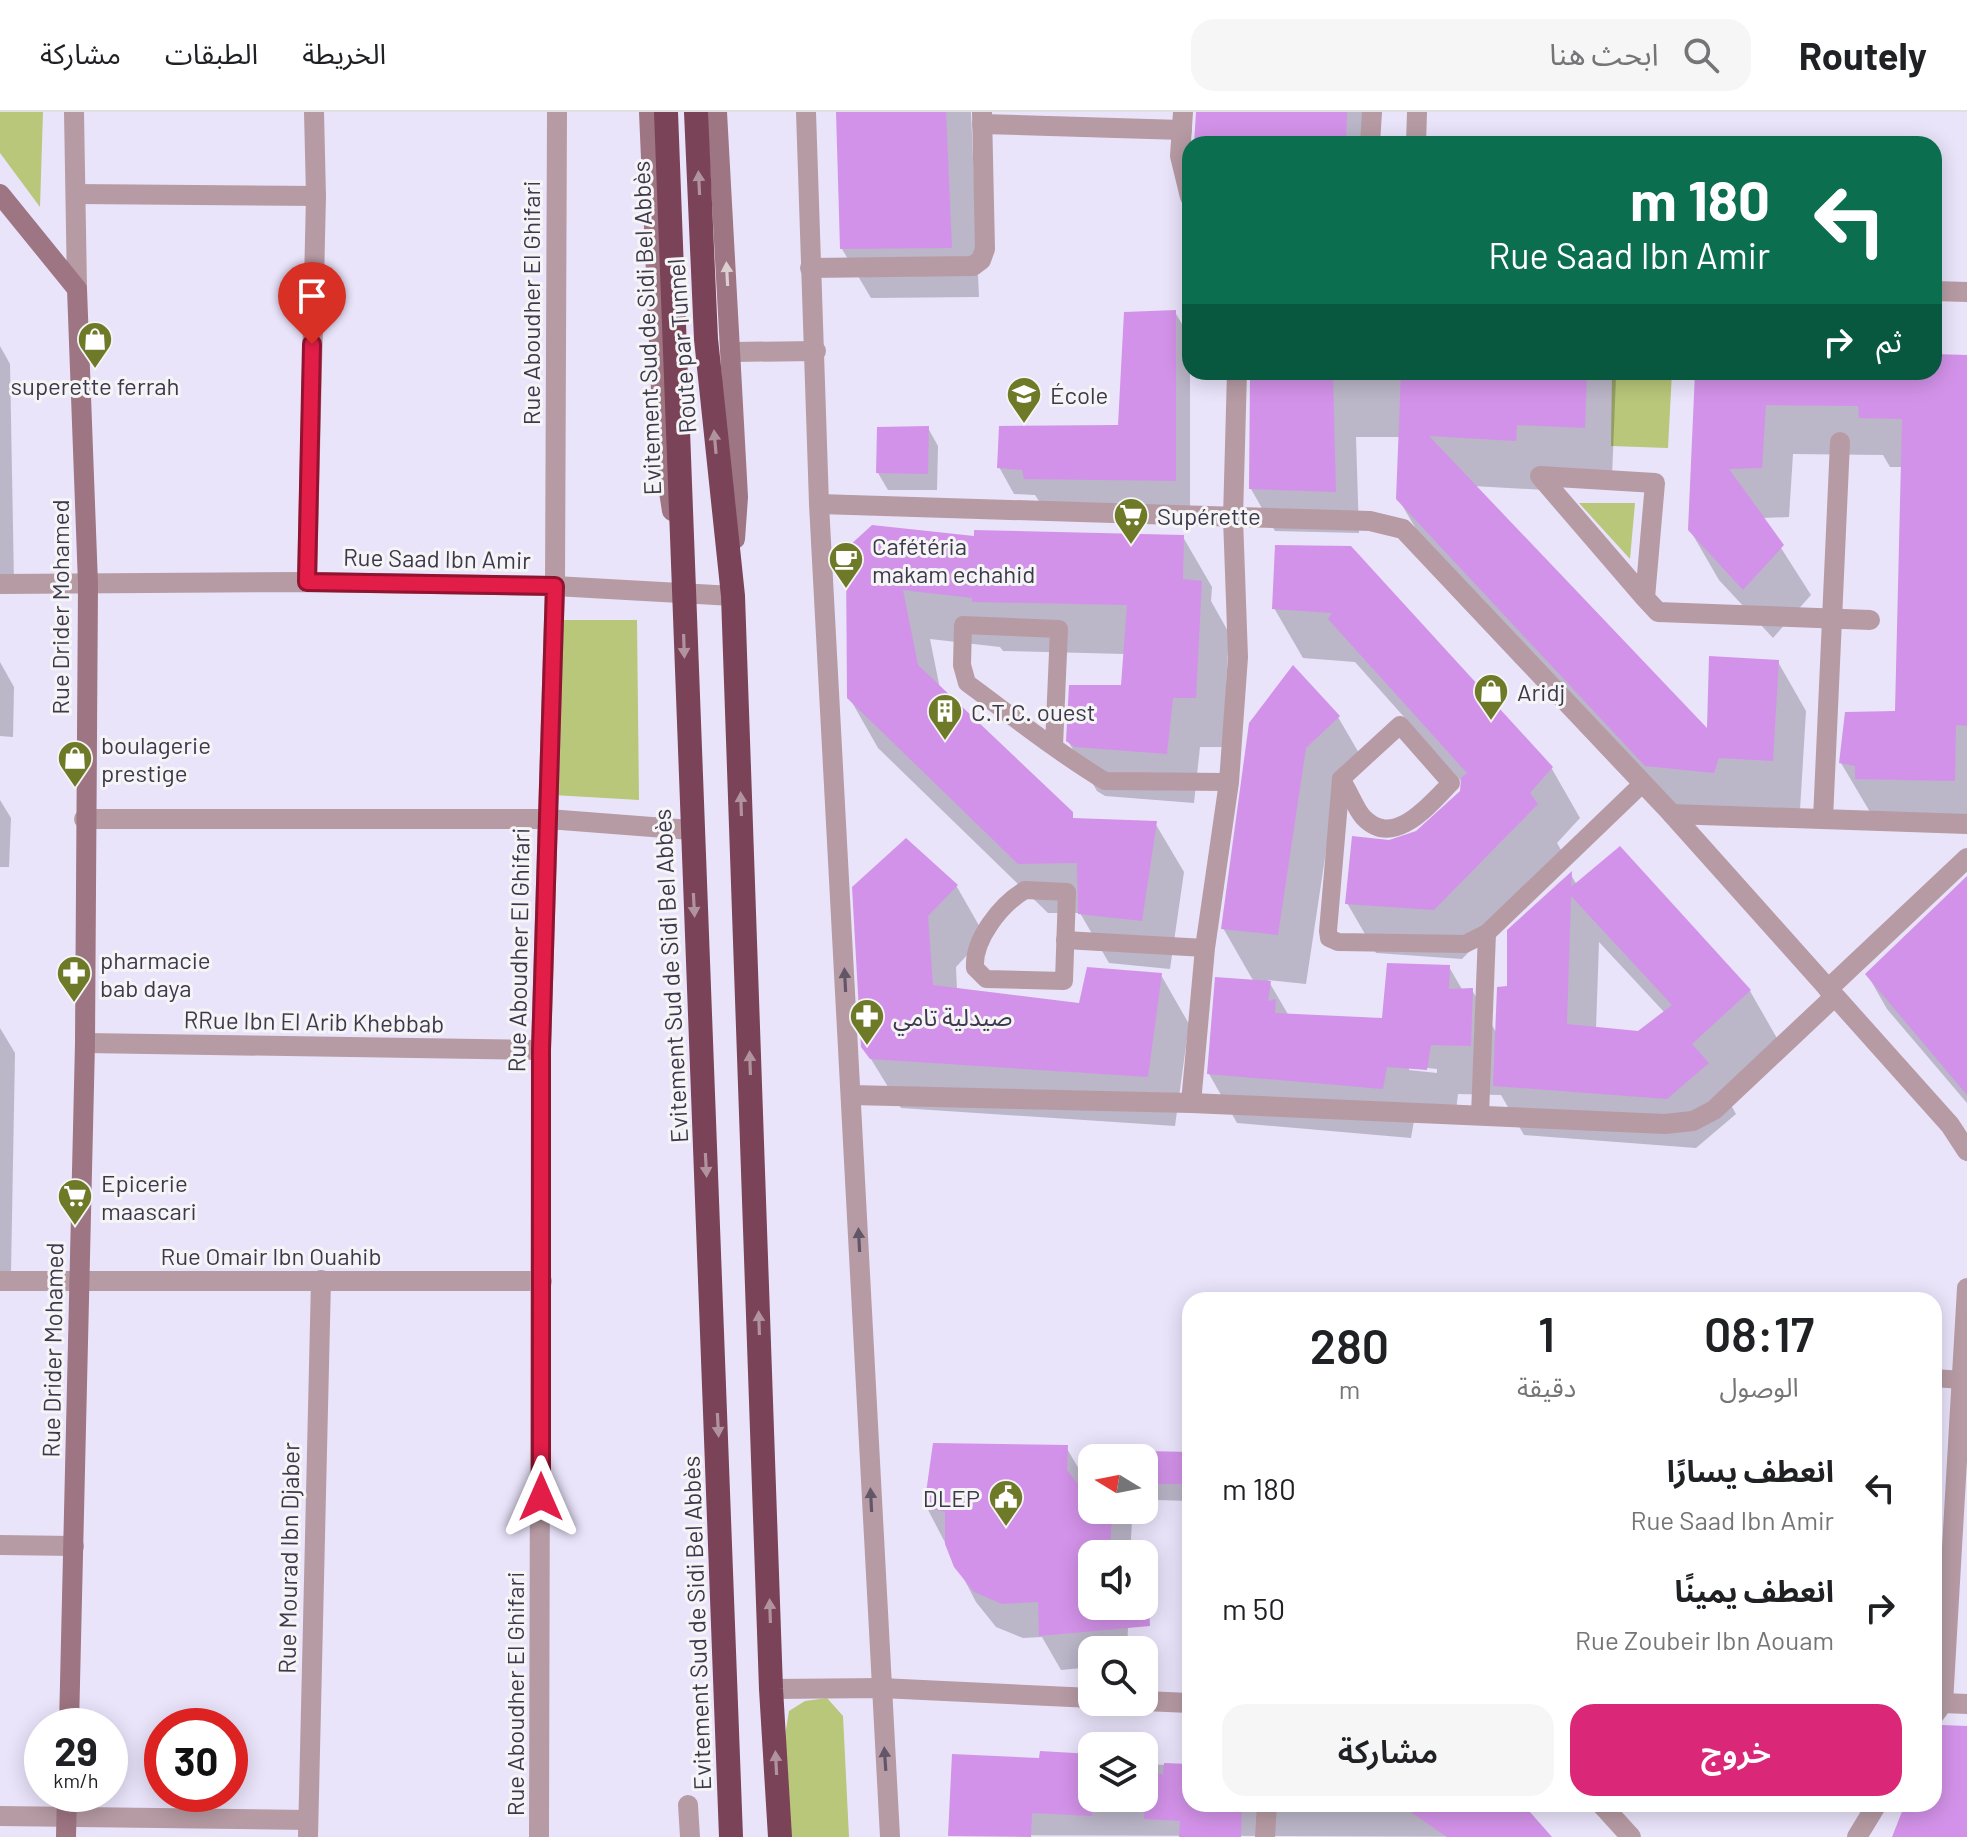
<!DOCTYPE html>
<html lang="ar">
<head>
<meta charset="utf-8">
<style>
  :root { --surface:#fff; --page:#f6f6f6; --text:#202124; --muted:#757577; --line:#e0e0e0; --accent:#db2777 }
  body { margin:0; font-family:Barlow,"Noto Sans Arabic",sans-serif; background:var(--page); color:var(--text); direction:rtl; height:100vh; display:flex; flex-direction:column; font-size:30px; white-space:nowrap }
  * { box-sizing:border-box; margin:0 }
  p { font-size:26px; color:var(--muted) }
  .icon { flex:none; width:44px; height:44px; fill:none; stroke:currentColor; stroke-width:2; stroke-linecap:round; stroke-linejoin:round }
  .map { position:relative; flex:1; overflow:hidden; direction:ltr }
  .side { position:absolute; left:1182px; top:1180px; width:760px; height:520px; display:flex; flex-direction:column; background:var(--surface); border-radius:24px; box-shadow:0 4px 20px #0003; direction:rtl }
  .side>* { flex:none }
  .banner { position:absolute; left:1182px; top:24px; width:760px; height:244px; border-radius:24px; box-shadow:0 4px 20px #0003; direction:rtl; background:#0b6e4f; color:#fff; overflow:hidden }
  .needle { width:52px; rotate:280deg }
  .buttons { position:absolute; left:1078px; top:1332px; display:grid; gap:16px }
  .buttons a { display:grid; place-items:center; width:80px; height:80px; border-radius:16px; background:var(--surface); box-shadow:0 4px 20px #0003; font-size:40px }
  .speed { position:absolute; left:24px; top:1596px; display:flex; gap:16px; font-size:40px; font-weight:700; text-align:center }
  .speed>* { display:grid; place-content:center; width:104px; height:104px; border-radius:50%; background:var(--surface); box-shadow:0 4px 20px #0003; line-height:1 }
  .speed small { font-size:20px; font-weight:400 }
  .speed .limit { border:12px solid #d22; background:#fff; color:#111 }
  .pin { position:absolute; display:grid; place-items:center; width:68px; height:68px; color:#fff; margin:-82px -34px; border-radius:50% 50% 50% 0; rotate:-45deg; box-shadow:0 0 8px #0007 }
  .pin .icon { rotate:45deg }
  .me { position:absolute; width:88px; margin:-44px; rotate:0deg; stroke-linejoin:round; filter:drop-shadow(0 0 6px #0008) }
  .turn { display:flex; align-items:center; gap:28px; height:168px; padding:0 40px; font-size:36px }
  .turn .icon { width:104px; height:104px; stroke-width:2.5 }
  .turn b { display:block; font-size:56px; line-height:68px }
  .then { display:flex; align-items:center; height:76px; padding:0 40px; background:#0003; gap:16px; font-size:30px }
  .eta { display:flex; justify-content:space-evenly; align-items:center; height:136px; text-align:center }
  .eta b { font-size:48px; font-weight:600; line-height:56px }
  .action { display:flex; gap:16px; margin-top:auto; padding:16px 40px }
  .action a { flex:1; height:92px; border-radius:24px; background:var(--accent); color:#fff; font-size:32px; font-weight:600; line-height:92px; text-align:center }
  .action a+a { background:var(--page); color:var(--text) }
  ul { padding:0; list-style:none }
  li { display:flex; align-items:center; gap:24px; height:120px; padding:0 40px }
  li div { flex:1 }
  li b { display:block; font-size:30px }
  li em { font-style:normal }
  header { display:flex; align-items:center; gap:48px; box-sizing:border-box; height:112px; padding:0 40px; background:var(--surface); border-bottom:2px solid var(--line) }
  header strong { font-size:38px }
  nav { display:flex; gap:44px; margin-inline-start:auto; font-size:28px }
  .search { width:560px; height:72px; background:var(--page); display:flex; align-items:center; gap:20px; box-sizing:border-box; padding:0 28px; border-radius:24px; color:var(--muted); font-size:30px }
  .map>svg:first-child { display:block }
  .green { fill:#b8c77a }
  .shadow { fill:#0003; fill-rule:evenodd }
  .building { fill:#d392e9; fill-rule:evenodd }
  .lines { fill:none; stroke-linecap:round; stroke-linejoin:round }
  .lane { stroke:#b79ba4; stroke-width:18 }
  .street { stroke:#b79ba4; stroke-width:20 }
  .secondary { stroke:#9e7582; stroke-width:20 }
  .highway { stroke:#7a4357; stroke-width:24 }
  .oneway { fill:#b1939e }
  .oneway2 { fill:#dbcfd2 }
  .oneway3 { fill:#625668 }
  .route-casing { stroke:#92132f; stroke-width:20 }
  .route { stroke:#e11d48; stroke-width:14 }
  .labels { text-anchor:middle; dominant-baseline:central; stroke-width:6; stroke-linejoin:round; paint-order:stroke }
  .street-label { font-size:24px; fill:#3e384f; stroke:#f5f5f5 }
  .poi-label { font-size:24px; fill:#3e384f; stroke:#f5f5f5; text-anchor:start }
</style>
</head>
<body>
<header>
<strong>Routely</strong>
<div class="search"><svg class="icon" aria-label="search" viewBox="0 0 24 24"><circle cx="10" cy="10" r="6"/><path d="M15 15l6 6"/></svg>ابحث هنا</div>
<nav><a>الخريطة</a><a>الطبقات</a><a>مشاركة</a></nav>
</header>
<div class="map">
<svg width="1967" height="1725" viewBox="0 0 1967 1725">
  <rect width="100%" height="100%" fill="#eae4fb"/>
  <g class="green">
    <polygon points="0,0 43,0 40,95 0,41"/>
    <polygon points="1612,260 1672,260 1668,336 1611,334"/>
    <polygon points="1579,391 1635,391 1630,447"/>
    <polygon points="557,508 637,508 639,688 553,683"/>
    <polygon points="827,1586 843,1604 849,1725 790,1725 785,1624 789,1599 805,1589"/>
  </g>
  <g class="shadow">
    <polygon points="838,0 971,0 979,185 871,186 842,137"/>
    <polygon points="1197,0 1377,0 1376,32 1195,32"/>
    <polygon points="1175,200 1190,226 1190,395 1041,392 1035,383 1014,382 999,355 1120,315"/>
    <polygon points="0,234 10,252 14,470 0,470"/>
    <polygon points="1934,244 1967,245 1967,718 1870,700 1841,651 1897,600 1903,355 1890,355 1883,343 1793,342 1789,405 1762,406 1811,483 1773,526 1719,468 1690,418 1697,260 1934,260"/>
    <polygon points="1251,260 1414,260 1513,265 1513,260 1612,260 1616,265 1612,365 1544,378 1473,374 1709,621 1778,550 1806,599 1800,698 1675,704 1427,436 1398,386 1401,325 1356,325 1359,421 1275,419 1251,377"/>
    <polygon points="928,316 938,334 937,378 888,378 878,361"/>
    <polygon points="1183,425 1212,475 1211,489 1229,521 1223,635 1200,635 1194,691 1105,684 1097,679 1068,629 1122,575 1125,542 1003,539 1000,535 930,527 940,577 1075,708 1155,711 1184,760 1170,857 1109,851 1080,801 1048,801 878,636 849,585 848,449 976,426"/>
    <polygon points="1350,436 1552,657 1580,706 1557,731 1564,743 1462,847 1376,841 1347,791 1389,730 1417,721 1462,680 1463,671 1355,550 1303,546 1274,496"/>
    <polygon points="0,550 14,575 13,625 0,624"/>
    <path d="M1338 605 1367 655 1334 686 1306 872 1268 868 1289 904 1383 908 1449 855 1463 879 1472 878 1497 922 1509 876 1571 763 1577 773 1750 879 1778 928 1723 979 1736 1002 1696 1036 1524 1023 1501 983 1458 982 1455 1007 1415 1003 1411 1026 1237 1011 1209 962 1254 870 1223 816 1251 612ZM1599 830 1665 901 1639 921 1596 917ZM1409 954 1437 957V961L1409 958Z"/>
    <polygon points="0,688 11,706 9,755 0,755"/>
    <polygon points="906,729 957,775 985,824 956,855 957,878 1081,893 1161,863 1189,912 1175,1014 901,996 863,934"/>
    <polygon points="1967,765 1967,991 1887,897 1867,862"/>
    <polygon points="0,916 15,941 11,1159 0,1159"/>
    <polygon points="1934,1327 1941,1340 1934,1418"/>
    <polygon points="1066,1335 1086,1369 1086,1383 1092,1381 1092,1398 1124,1398 1132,1410 1130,1442 1092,1442 1092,1494 1129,1494 1127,1538 1092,1538 1092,1555 1061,1558 1042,1525 1023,1526 996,1515 976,1490 926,1394"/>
    <polygon points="1190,1342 1190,1389 1156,1388 1146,1371"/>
    <polygon points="1092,1644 1092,1686 1144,1686 1144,1652 1190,1654 1190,1692 1521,1692 1549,1725 950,1723 1041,1648"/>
  </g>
  <g class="building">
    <polygon points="836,0 946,0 952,136 840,137"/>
    <polygon points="1196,0 1347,0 1346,32 1194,32"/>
    <polygon points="1176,198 1176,369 1024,367 1022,358 997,356 999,314 1118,313 1124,200"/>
    <polygon points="1934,242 1967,243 1967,614 1956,613 1955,669 1855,667 1855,654 1839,651 1845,600 1895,599 1902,307 1859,306 1858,294 1766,293 1762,356 1729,357 1784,433 1743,478 1688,418 1695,260 1934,260"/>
    <polygon points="1250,260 1333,260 1336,380 1249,377"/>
    <polygon points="1401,260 1511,263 1511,260 1587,260 1585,316 1517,313 1516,329 1429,324 1707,616 1709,544 1779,548 1773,649 1719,646 1714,661 1645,654 1396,387"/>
    <polygon points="929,314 928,362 876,361 877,315"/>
    <polygon points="872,413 974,424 974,418 1184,423 1183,467 1202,469 1196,586 1173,586 1167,642 1075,635 1066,629 1069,573 1121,573 1127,493 972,490 972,486 903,478 918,553 1073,700 1073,706 1157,709 1142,809 1078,802 1077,751 1018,752 847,586 846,448 849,434"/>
    <polygon points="1275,433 1351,434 1553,655 1530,681 1538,692 1434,798 1345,792 1352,724 1389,728 1416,719 1460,679 1461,666 1467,661 1328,507 1332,501 1272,497"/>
    <polygon points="1293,553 1340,604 1306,636 1278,823 1221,817 1249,611"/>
    <polygon points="906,726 958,773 928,804 933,873 1079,891 1087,855 1162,861 1148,965 870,947 861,935 852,775"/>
    <path d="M1620 734 1751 878 1692 932 1709 951 1667 987 1493 974 1497 875 1507 874V818L1572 759 1571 775ZM1571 784 1672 893 1638 919 1567 912Z"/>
    <polygon points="1967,764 1967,983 1865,862"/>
    <polygon points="1387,851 1450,853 1449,877 1473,876 1471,934 1431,933 1427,958 1387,955 1383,977 1207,962 1215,865 1271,869 1268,889 1276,887 1275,901 1382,906"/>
    <polygon points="933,1331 1068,1333 1067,1358 1092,1390 1092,1398 1112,1398 1110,1442 1092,1442 1092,1494 1149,1494 1150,1514 1039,1524 1038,1490 1002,1492 974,1480 954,1455 945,1432 945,1400 924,1395"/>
    <polygon points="1146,1339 1190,1340 1190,1372 1144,1372"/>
    <polygon points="1942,1613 1967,1614 1967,1725 1892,1725 1905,1692 1934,1692 1934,1616"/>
    <polygon points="1040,1639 1092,1642 1092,1704 1032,1701 1031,1725 948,1724 952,1642 1039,1646"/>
    <polygon points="1164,1651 1190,1652 1190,1692 1242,1692 1241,1725 1179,1725 1180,1709 1144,1707 1144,1661 1163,1662"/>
    <polygon points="1399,1692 1523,1692 1552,1725 1447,1725"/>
  </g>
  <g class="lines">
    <g class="lane">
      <path d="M1400 613 1451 671C1430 692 1394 738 1363 705 1355 696 1349 678 1341 667Z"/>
      <path d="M1054 634 1059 517 963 513 962 553 967 571C1012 604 1057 640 1105 669L1229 670"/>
      <polyline points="1341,667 1328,819 1329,826 1338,830 1465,832 1487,821 1641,673"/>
      <path d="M1025 778 1067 780 1064 869 986 867 975 856C973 828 1000 793 1025 778Z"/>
      <polyline points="1065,828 1205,836"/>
      <polyline points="1480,1003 1487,821"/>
      <polyline points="1934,1266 1962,1268"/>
    </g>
    <g class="street">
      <polyline points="74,0 77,177"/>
      <polyline points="806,0 819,392 890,1725"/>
      <polyline points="1183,0 1180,44 1190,85"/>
      <polyline points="982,12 1182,18"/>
      <polyline points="1370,32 1372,0"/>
      <polyline points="1416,32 1417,0"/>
      <polyline points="76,82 316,84"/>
      <polyline points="810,156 973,154 981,148 985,137 982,0"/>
      <polyline points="1934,179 1967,180"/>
      <polyline points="732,240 816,239"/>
      <polyline points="819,392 1370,409 1403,417 1672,702 1950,1013 1967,1039"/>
      <polyline points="307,470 316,84 314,0"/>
      <polyline points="0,472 307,470 555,474 733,484"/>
      <polyline points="1645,486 1655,371 1540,364 1645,486 1658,500 1870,508"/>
      <polyline points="1672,702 1967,712"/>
      <polyline points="84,707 548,707 691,718"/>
      <polyline points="1823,707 1840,330"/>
      <polyline points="1828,877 1967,746"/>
      <polyline points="85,931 541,938"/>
      <polyline points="851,983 1191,991 1665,1012 1693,1009 1714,998 1834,885"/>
      <polyline points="1191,991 1205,836 1229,670 1238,545 1233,406 1237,260"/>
      <polyline points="0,1169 542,1169"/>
      <polyline points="0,1433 74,1434"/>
      <polyline points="771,1577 881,1576 1092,1586"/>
      <polyline points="1144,1589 1190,1591"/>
      <polyline points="1943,1591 1967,1592"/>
      <polyline points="1934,1603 1943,1591 1967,1176"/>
      <polyline points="1601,1692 1631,1725"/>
      <polyline points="688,1693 690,1725"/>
      <polyline points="0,1704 308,1708"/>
      <polyline points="308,1725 321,1168"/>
      <polyline points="539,1725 541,938 555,474 557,0"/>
      <polyline points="1265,1725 1267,1692"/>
      <polyline points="1857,1725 1877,1692"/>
    </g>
    <g class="secondary">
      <polyline points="649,0 664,347 672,399"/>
      <polyline points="717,0 738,385 735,427"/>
      <polyline points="0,82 77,177 88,472 85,931 69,1614"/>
      <polyline points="66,1725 67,1682"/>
    </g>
    <g class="highway">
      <polyline points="666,0 731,1725"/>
      <polyline points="696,0 706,227 733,484 771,1577 780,1725"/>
    </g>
  </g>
  <defs><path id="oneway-solid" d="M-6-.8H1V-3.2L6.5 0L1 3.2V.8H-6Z" transform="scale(2)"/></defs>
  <g class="oneway">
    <use href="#oneway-solid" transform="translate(699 71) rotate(-93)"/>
    <use href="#oneway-solid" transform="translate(715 330) rotate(-95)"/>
    <use href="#oneway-solid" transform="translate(684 534) rotate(88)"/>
    <use href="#oneway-solid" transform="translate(741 692) rotate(-92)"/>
    <use href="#oneway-solid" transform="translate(694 793) rotate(87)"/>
    <use href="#oneway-solid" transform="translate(750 951) rotate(-92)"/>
    <use href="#oneway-solid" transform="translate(706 1053) rotate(87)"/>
    <use href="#oneway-solid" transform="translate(759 1211) rotate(-92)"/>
    <use href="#oneway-solid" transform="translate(718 1313) rotate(87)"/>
    <use href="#oneway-solid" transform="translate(770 1499) rotate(-92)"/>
    <use href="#oneway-solid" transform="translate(776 1651) rotate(-93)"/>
  </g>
  <use class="oneway2" href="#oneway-solid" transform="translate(727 162) rotate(-93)"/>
  <g class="oneway3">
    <use href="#oneway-solid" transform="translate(845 868) rotate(-93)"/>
    <use href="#oneway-solid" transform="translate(859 1128) rotate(-93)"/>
    <use href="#oneway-solid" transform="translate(871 1388) rotate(-93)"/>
    <use href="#oneway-solid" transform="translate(885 1647) rotate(-94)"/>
  </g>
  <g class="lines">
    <g class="route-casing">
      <polyline id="route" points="312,232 307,470 555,474 541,938 541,1385"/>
    </g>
    <use href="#route" class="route"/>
  </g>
  <defs>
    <g id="shop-pin" transform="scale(1.8)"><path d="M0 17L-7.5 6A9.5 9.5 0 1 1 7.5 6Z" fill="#6e7a27" stroke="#f5f5f5"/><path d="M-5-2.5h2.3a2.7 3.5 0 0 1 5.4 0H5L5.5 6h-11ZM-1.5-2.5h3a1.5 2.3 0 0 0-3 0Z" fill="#fff"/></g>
    <g id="school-pin" transform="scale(1.8)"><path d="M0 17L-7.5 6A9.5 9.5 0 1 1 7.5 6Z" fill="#6e7a27" stroke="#f5f5f5"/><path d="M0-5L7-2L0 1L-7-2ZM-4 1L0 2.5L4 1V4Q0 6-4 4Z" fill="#fff"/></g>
    <g id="supermarket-pin" transform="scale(1.8)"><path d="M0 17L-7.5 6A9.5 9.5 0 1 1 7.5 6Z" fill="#6e7a27" stroke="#f5f5f5"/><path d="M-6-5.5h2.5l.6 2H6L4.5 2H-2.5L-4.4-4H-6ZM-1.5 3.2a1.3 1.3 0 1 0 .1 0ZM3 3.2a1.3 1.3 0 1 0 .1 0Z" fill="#fff"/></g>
    <g id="cafe-pin" transform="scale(1.8)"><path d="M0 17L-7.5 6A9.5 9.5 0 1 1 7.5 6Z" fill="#6e7a27" stroke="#f5f5f5"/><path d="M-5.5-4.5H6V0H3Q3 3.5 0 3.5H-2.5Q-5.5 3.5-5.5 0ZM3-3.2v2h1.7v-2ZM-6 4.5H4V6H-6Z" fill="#fff"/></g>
    <g id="building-pin" transform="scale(1.8)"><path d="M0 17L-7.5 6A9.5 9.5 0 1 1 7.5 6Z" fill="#6e7a27" stroke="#f5f5f5"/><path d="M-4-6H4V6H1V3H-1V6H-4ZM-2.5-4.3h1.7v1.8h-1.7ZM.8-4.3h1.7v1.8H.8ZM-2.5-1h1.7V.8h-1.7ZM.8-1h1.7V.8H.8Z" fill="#fff"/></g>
    <g id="pharmacy-pin" transform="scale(1.8)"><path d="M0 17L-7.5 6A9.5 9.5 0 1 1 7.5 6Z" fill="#6e7a27" stroke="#f5f5f5"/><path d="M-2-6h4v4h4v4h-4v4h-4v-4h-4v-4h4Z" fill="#fff"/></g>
    <g id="civic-pin" transform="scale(1.8)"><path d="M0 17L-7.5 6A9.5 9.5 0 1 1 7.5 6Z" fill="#6e7a27" stroke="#f5f5f5"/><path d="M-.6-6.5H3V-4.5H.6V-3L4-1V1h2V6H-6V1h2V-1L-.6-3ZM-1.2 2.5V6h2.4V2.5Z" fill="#fff"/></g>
  </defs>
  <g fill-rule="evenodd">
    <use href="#shop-pin" x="95" y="227"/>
    <use href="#school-pin" x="1024" y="282"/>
    <use href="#supermarket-pin" x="1131" y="403"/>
    <use href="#cafe-pin" x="846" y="447"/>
    <use href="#shop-pin" x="1491" y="579"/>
    <use href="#building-pin" x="945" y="599"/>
    <use href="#shop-pin" x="75" y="646"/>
    <use href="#pharmacy-pin" x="74" y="861"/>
    <use href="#pharmacy-pin" x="867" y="904"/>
    <use href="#supermarket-pin" x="75" y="1084"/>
    <use href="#civic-pin" x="1006" y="1385"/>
  </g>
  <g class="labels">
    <g class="street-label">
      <text transform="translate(530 191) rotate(-90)">Rue Aboudher El Ghifari</text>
      <text transform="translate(646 216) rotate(-92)">Evitement Sud de Sidi Bel Abbès</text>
      <text transform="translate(681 234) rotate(-94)">Route par Tunnel</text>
      <text transform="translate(437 446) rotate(1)">Rue Saad Ibn Amir</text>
      <text transform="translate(59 495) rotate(-90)">Rue Drider Mohamed</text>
      <text transform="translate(518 838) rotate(-89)">Rue Aboudher El Ghifari</text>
      <text transform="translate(670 864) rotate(-93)">Evitement Sud de Sidi Bel Abbès</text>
      <text transform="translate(314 909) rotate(1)">RRue Ibn El Arib Khebbab</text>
      <text x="271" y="1143">Rue Omair Ibn Ouahib</text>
      <text transform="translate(52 1238) rotate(-89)">Rue Drider Mohamed</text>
      <text transform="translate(288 1446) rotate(-89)">Rue Mourad Ibn Djaber</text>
      <text transform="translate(696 1511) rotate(-92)">Evitement Sud de Sidi Bel Abbès</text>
      <text transform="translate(514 1582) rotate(-90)">Rue Aboudher El Ghifari</text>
    </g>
    <g class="poi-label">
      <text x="95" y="273" text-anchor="middle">superette ferrah</text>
      <text x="1050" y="282">École</text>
      <text x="1157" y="403">Supérette</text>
      <text x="872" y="433">Cafétéria<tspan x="872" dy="28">makam echahid</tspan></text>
      <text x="1517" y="579">Aridj</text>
      <text x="971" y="599">C.T.C. ouest</text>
      <text x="101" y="632">boulagerie<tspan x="101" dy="28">prestige</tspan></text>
      <text x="100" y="847">pharmacie<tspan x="100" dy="28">bab daya</tspan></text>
      <text x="893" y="904">صيدلية تامي</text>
      <text x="101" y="1070">Epicerie<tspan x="101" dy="28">maascari</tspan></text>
      <text x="980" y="1385" text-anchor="end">DLEP</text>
    </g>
  </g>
</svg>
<div class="buttons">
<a><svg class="needle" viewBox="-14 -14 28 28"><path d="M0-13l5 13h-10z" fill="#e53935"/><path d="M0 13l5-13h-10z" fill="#757577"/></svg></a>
<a><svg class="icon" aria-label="sound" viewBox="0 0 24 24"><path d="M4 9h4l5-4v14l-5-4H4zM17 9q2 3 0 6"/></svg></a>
<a><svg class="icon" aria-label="search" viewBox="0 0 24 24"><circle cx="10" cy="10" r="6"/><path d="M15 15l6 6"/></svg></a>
<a><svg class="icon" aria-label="layers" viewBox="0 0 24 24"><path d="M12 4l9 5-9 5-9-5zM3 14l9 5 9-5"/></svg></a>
</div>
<div class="speed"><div>29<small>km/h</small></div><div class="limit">30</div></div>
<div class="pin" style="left:312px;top:232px;background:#d93025"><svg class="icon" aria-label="arrive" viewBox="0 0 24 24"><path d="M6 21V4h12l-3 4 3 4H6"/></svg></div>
<svg class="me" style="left:541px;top:1385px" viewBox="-20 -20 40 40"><path d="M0-17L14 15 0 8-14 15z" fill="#e11d48" stroke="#fff" stroke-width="4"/></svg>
<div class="banner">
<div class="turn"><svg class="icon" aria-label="left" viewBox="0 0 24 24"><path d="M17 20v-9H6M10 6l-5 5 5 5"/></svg><div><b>180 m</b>Rue Saad Ibn Amir</div></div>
<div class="then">ثم<svg class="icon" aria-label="right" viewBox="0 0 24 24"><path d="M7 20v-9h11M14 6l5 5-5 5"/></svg></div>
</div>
<section class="side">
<div class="eta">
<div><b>08:17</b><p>الوصول</p></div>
<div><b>1</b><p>دقيقة</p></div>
<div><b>280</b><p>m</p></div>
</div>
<ul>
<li><svg class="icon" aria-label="left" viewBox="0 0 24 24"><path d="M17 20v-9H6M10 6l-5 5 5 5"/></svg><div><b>انعطف يسارًا</b><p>Rue Saad Ibn Amir</p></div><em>180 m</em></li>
<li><svg class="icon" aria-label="right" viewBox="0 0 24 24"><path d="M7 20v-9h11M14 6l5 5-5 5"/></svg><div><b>انعطف يمينًا</b><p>Rue Zoubeir Ibn Aouam</p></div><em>50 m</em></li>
</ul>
<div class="action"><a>خروج</a><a>مشاركة</a></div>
</section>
</div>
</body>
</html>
